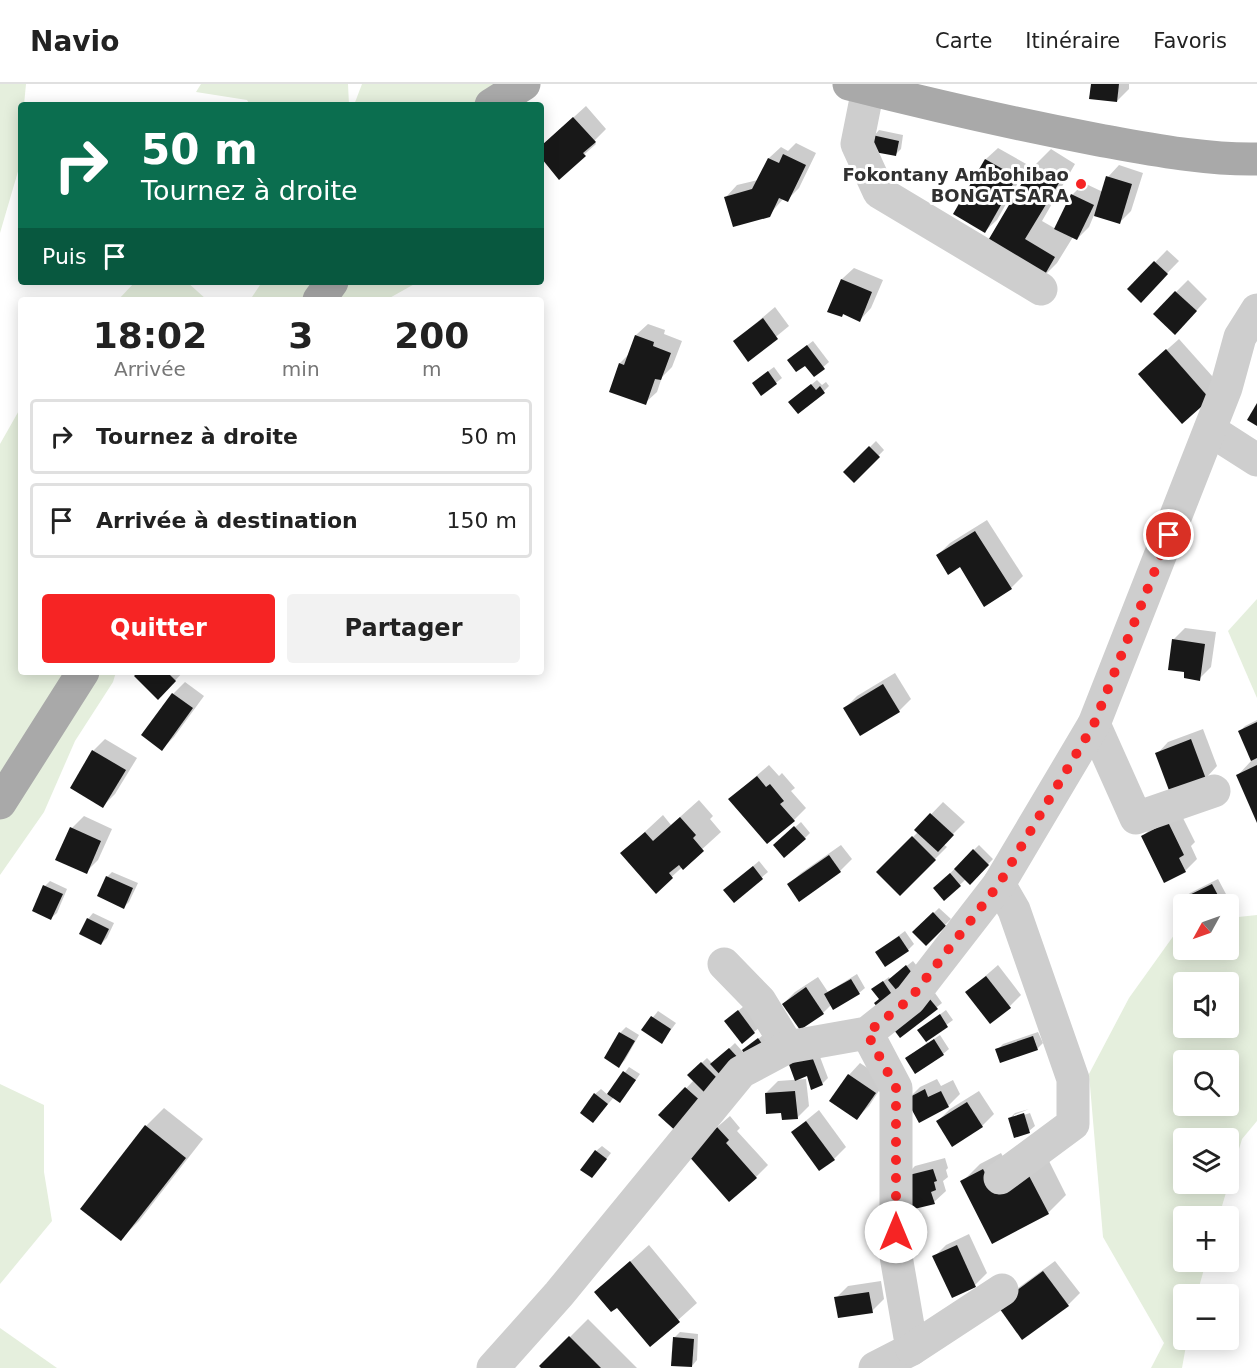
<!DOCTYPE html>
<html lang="fr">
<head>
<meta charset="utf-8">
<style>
  :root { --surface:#fff; --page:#f2f2f2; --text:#222; --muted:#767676; --line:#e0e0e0; --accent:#f62424 }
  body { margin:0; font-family:"DejaVu Sans",sans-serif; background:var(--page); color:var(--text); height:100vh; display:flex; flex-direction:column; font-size:22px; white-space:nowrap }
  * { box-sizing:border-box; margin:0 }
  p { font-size:20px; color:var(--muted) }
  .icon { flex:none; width:33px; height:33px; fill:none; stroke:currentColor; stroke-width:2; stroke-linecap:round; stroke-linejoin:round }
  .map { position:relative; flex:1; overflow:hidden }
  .sheet { position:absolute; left:18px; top:213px; width:526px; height:378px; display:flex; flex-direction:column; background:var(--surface); border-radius:6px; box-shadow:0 3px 15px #0003 }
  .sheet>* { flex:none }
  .hud { position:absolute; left:18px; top:18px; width:526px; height:183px; border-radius:6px; box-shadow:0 3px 15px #0003; background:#0b6e4f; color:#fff; overflow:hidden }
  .needle { width:39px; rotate:230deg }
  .controls { position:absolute; left:1173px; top:810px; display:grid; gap:12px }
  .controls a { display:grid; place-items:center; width:66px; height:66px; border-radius:6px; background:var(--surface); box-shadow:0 3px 15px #0003; font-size:30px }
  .pin { position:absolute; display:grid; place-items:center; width:51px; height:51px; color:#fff; margin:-26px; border:3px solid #fff; border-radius:50%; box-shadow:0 2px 6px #0007 }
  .me { position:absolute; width:66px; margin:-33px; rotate:0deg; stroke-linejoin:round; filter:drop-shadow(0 0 4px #0008) }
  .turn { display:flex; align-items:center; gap:21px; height:126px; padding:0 24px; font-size:27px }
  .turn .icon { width:78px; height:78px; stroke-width:2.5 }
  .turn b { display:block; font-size:42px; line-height:51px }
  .then { display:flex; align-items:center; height:57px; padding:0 24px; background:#0003; gap:12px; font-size:22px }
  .eta { display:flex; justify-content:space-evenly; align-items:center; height:102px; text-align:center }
  .eta b { font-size:36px; font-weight:600; line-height:42px }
  .cta { display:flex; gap:12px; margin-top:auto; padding:12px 24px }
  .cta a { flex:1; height:69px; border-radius:6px; background:var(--accent); color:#fff; font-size:24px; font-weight:600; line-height:69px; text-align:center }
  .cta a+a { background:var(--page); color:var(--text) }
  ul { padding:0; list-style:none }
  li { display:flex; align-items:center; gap:18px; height:75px; margin:0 12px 9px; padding:0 12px; border:3px solid var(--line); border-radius:6px }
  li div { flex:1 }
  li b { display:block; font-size:22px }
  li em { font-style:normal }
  header { display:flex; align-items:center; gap:36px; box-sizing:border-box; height:84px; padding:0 30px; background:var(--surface); border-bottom:2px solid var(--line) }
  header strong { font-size:28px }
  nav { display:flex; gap:33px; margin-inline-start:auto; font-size:21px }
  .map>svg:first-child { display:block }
  .green { fill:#e5efdd; fill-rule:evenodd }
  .shadow { fill:#0003 }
  .building { fill:#181818 }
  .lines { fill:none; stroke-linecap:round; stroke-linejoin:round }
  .minor { stroke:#cecece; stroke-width:33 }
  .major { stroke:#a9a9a9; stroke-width:33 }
  .route { stroke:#f62424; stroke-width:10; stroke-dasharray:0 18 }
  .poi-dot { fill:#f62424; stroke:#fff; stroke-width:2 }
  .labels { text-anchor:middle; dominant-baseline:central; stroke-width:6; stroke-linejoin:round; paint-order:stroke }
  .poi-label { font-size:18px; font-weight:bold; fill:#313131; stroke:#fff; text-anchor:end }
</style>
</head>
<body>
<header>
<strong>Navio</strong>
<nav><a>Carte</a><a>Itinéraire</a><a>Favoris</a></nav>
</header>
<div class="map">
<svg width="1257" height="1284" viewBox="0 0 1257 1284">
  <rect width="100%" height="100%" fill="#fff"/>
  <g class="green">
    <polygon points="0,0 26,0 24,21 21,21 19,84 0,149"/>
    <polygon points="201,0 348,0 349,21 250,21 247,16 196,8"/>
    <polygon points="362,0 530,0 524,21 354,21"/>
    <polygon points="135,198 187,198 207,216 118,216"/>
    <polygon points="262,198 418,198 386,216 250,216"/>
    <polygon points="21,323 21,588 116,588 113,598 75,657 44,728 0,791 0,360"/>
    <polygon points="1257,515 1257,614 1228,547"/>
    <path d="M1257 831V1037L1242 1055 1219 1132H1184V1178H1206L1197 1210H1184V1256H1187L1182 1284H1151L1164 1259 1103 1153 1089 990 1129 914 1182 840H1183L1184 866H1228L1229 834ZM1184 898H1228V944H1184ZM1184 976H1228V1022H1184ZM1184 1054H1228V1100H1184Z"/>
    <polygon points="0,1000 44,1021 44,1088 52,1137 0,1200"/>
    <polygon points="0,1244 57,1284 0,1284"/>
  </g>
  <g class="shadow">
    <polygon points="1093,0 1129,0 1129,5 1117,17"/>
    <polygon points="586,22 606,45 594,57 596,60 559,93 542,73 542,62"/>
    <polygon points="879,46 903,51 901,65 895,71 874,52"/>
    <polygon points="796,59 816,69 799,104 787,116 784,114 769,131 726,113 737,101 758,96 769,74 781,63 788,67"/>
    <polygon points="998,64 1028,81 997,136 985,147 955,130 986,75"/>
    <polygon points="1051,65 1075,80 1042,137 1056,145 1072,111 1084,99 1103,108 1108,93 1119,81 1143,89 1131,127 1119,139 1094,131 1089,143 1077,155 1073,153 1057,179 1039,197 985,164 1033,83"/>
    <polygon points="1167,166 1179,177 1141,216 1129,205"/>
    <polygon points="854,184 883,196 871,224 860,236 844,229 842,232 829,227 842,195"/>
    <polygon points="1188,196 1207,215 1187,237 1176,208"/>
    <polygon points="775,223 789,242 749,275 735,257"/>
    <polygon points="648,240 665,246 664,250 682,257 672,283 662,293 657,308 645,319 611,307 620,279 629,270 636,251"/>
    <polygon points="1179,255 1221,302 1209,313 1152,279"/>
    <polygon points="813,257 829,278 814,291 794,271"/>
    <polygon points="774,283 782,294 762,310 759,294"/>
    <polygon points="817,296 822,301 826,298 829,302 824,307 796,313"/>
    <polygon points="876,357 884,366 854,397 845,388"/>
    <polygon points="987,436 1023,492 1011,504 938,471 950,459"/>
    <polygon points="1185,544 1216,548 1211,583 1199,595 1186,587 1173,556"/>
    <polygon points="140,588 183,588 170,602"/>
    <polygon points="895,589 911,615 899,627 845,624 857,612"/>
    <polygon points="185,598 204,612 174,653 162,665 173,610"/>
    <polygon points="1257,636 1257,735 1238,691 1252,676 1240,647 1245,642"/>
    <polygon points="1203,645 1217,682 1206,694 1157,670 1168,658"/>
    <polygon points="105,655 137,674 115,710 103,722 93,667"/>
    <polygon points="769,681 779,692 782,689 795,704 791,707 806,724 794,736 730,715"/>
    <polygon points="699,716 713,732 710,735 721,748 656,807 622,769 663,731 671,741"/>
    <polygon points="943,718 965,738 943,760 947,763 900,810 878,788 918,748 916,746"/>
    <polygon points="1180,728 1195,758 1191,762 1197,775 1185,787 1143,752 1155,740"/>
    <polygon points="84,732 112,745 98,776 86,788 72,744"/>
    <polygon points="801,738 810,749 805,754 780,756"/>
    <polygon points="841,761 852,775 840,787 789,800 801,789"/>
    <polygon points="979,761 993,775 970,799 966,795 945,815 935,804"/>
    <polygon points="759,777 768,788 734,817 731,801"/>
    <polygon points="112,788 138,799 129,818 124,823 107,793"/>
    <polygon points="1218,795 1226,810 1220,816 1211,820 1188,820 1185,814 1190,809"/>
    <polygon points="50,797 67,805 57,829 51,834 45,802"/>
    <polygon points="939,824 951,835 926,860 914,848"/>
    <polygon points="93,829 114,839 107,854 101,860 88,835"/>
    <polygon points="905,847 914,860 908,866 877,868"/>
    <polygon points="913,877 920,886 902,911 880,915 873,905 889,893 890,895"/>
    <polygon points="998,881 1021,911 1010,922 967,908"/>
    <polygon points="857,890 865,904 859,909 831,921 823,929 783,920 795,908 818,893 828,908"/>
    <polygon points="935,909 942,919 900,952"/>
    <polygon points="744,922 760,943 754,948 732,932"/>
    <polygon points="946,926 953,936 926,956 928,959 940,951 949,965 943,970 907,974 927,959 919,946"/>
    <polygon points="658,927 676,939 662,958 643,946"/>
    <polygon points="626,943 639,951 625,976 619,982 620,949"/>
    <polygon points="1038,948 1043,959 1037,965 997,966 1003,960"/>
    <polygon points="764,950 770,957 715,1008 661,1031 694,996 689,991 707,974 713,980 735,959 743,968"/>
    <polygon points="817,965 828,994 822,1000 807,988"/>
    <polygon points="860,979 886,996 869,1022 857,1034 849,991"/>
    <polygon points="629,983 640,990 625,1012 620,1017 614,1013 598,1032 595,1010 601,1005 608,1011"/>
    <polygon points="806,995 809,1022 797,1034 782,1027 766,1009 778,997"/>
    <polygon points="937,995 941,1002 953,996 960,1010 948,1022 920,1037 908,1015 920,1003"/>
    <polygon points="979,1007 994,1030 982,1042 938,1037 950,1025"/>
    <polygon points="164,1024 203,1055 139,1137 121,1155 146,1042"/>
    <polygon points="1029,1025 1014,1031 1014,1034 1030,1029 1035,1042 1029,1047 1009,1035 1015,1029"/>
    <polygon points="819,1026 846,1063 834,1075 792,1048"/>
    <polygon points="730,1032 740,1044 737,1047 768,1081 756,1093 700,1058"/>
    <polygon points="602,1062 611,1069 597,1087 596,1067"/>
    <polygon points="1001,1069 1012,1089 1046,1071 1066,1111 1048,1129 962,1098 980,1080"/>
    <polygon points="945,1074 948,1084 946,1086 948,1093 943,1097 946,1107 934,1118 903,1094 915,1082"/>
    <polygon points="969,1150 987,1189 975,1201 934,1173 946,1161"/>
    <polygon points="649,1161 697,1219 650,1261 617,1222 596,1208"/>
    <polygon points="1055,1177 1080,1209 1068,1221 1010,1210"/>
    <polygon points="881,1197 884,1215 872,1227 836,1214 848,1202"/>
    <polygon points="588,1235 637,1284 543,1284 541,1282"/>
    <polygon points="680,1248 698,1250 697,1276 692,1282 674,1254"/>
  </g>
  <g class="building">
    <polygon points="1091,0 1119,0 1117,18 1089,15"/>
    <polygon points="573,33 596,58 583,69 586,72 559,96 542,75 542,61"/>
    <polygon points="872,51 899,57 896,72 869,67"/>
    <polygon points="783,70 806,81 788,118 779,114 770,133 733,143 724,113 752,105 768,74 779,79"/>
    <polygon points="985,75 1017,93 985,149 953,130"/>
    <polygon points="1032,82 1059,99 1025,155 1055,173 1040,199 983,165"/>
    <polygon points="1106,92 1132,100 1120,140 1094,132"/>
    <polygon points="1071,110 1094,121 1077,156 1054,145"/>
    <polygon points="1154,177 1168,190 1141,219 1127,205"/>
    <polygon points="841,195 872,208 860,238 843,230 842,233 827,228"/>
    <polygon points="1175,207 1197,227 1175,251 1153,230"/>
    <polygon points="763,234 778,255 748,278 733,257"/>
    <polygon points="635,251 654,258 653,262 671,269 661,296 655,295 646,321 609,308 619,279 624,281"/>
    <polygon points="807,261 825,285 814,293 805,282 796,288 787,276"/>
    <polygon points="1166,265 1210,315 1182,340 1138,290"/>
    <polygon points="768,287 777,300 761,312 752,299"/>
    <polygon points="811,300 816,306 820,302 825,309 798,330 788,318"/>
    <polygon points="1257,319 1257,342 1247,336"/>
    <polygon points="869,362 880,373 854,399 843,388"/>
    <polygon points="975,447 1012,505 984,523 960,483 948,491 936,471"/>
    <polygon points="1172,555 1205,560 1200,597 1184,594 1184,588 1168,586"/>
    <polygon points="138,588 167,588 176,597 158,616 134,592"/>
    <polygon points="883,600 900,628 860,652 843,624"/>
    <polygon points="172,609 193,624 162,667 141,651"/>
    <polygon points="1257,638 1257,674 1251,677 1238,647"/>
    <polygon points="1191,655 1206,695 1170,709 1155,669"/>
    <polygon points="92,666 126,686 103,724 70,704"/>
    <polygon points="1257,681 1257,739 1236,691"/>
    <polygon points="757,692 766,703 770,700 784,717 780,720 795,737 767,760 728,715"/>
    <polygon points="930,729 954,751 938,768 914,746"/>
    <polygon points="680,733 696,751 693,754 704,767 683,786 679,781 669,789 673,794 656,810 620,769 645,748 653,757"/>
    <polygon points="1168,738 1184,771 1179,774 1186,788 1164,799 1141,752"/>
    <polygon points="794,742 806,755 784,774 773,761"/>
    <polygon points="70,743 101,757 87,790 55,776"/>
    <polygon points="912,752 936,776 900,812 876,788"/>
    <polygon points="973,765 989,781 970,801 954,785"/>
    <polygon points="829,771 841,788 799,818 787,800"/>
    <polygon points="753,782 763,795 734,819 723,806"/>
    <polygon points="950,789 961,802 944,817 933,804"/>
    <polygon points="106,792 133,804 124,825 97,812"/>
    <polygon points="1212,800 1221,817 1214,820 1186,820 1183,814"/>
    <polygon points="43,801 63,810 51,836 32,827"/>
    <polygon points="933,828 946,842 926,862 912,848"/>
    <polygon points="87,834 109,845 101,861 79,850"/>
    <polygon points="899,852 909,867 885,883 875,868"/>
    <polygon points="906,881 915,893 897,907 888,896"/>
    <polygon points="986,892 1011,924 990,940 965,908"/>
    <polygon points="851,895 860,910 833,926 824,910"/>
    <polygon points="883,897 897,918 882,929 874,919 879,915 871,905"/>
    <polygon points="806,903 824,930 800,946 782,920"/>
    <polygon points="929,914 938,925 900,954 891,942"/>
    <polygon points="738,926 755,949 742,960 724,937"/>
    <polygon points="940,930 948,943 926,958 917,946"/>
    <polygon points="651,932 671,945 662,960 641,946"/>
    <polygon points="619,948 635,957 619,984 604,974"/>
    <polygon points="1033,952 1038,966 1000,979 995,965"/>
    <polygon points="758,954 765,964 749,976 742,966"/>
    <polygon points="934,955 944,971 915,990 905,974"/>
    <polygon points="729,964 742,978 723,994 710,980"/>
    <polygon points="811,970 823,1001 811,1006 807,992 795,997 788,978"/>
    <polygon points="701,978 722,999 708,1012 687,991"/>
    <polygon points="623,987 636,996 620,1019 607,1010"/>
    <polygon points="848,990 876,1009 857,1036 829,1017"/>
    <polygon points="685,1003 704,1020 678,1049 658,1031"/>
    <polygon points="925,1005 928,1013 941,1007 949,1023 919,1039 906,1015"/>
    <polygon points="795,1007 798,1035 782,1036 781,1029 766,1030 765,1009"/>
    <polygon points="594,1009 608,1020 593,1039 580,1029"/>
    <polygon points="967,1018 983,1043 952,1063 936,1037"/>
    <polygon points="1024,1029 1030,1049 1014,1054 1008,1034"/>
    <polygon points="806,1037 835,1076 819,1087 791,1048"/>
    <polygon points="145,1041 186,1074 121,1157 80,1125"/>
    <polygon points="717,1043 729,1056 726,1059 757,1094 729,1118 687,1070"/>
    <polygon points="595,1066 607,1075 592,1094 580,1086"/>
    <polygon points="933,1085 937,1097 934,1098 936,1106 931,1108 935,1120 910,1126 901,1093"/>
    <polygon points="983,1085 994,1106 1027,1088 1049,1130 992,1160 960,1097"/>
    <polygon points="957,1161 976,1203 952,1214 932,1172"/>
    <polygon points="630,1177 680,1238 650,1263 617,1224 611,1228 594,1208"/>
    <polygon points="1043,1187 1069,1222 1022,1256 997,1221"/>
    <polygon points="869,1208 873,1229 838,1234 834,1213"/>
    <polygon points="569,1252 601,1284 541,1284 539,1282"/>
    <polygon points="673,1253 694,1255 692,1283 671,1282"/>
  </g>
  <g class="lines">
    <g class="minor">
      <polyline points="871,0 868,5 857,60 879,108 1041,205"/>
      <polyline points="1210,346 1257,376"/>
      <polyline points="1094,640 1136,734 1214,707"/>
      <polyline points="999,800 1014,826 1073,995 1073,1040 1000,1094"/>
      <polyline points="724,880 760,917 788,963"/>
      <polyline points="867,949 896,1004 896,1172 912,1265 875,1284"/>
      <polyline points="912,1265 1002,1206"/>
      <polyline points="493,1284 559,1210 741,988 788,963 867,949 910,915 999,800 1094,640 1226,304 1240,253 1257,226"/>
    </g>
    <g class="major">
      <path d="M849 0C932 21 1015 40 1099 56 1151 65 1204 76 1257 75"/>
      <polyline points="491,21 524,0"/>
      <polyline points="319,216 332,198"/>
      <polyline points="0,719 83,588"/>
    </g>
  </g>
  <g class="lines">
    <polyline class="route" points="896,1148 896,1004 867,949 910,915 999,800 1094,640 1169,451"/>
  </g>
  <circle class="poi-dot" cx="1081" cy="100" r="6"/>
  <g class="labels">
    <g class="poi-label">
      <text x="1069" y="90">Fokontany Ambohibao<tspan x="1069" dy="21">BONGATSARA</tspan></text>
    </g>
  </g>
</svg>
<div class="controls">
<a><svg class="needle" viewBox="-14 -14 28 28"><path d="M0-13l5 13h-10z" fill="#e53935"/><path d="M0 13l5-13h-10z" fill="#767676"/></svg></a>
<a><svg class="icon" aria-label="sound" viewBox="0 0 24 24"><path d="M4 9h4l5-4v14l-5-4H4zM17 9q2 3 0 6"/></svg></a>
<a><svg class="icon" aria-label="search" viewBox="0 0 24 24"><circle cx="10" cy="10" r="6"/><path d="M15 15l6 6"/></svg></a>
<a><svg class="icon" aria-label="layers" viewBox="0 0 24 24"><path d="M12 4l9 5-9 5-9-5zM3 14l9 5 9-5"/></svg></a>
<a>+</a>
<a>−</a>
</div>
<div class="pin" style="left:1169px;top:451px;background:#d93025"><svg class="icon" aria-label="arrive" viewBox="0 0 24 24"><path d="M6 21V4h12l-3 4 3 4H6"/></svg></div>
<svg class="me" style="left:896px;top:1148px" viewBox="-20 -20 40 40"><circle r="19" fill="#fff"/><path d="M0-13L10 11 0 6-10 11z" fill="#f62424"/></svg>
<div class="hud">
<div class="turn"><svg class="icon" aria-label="right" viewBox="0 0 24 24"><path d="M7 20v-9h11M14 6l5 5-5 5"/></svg><div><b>50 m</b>Tournez à droite</div></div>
<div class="then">Puis<svg class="icon" aria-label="arrive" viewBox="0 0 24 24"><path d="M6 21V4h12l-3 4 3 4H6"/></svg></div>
</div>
<section class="sheet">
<div class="eta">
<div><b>18:02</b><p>Arrivée</p></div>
<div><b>3</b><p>min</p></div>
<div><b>200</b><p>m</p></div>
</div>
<ul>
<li><svg class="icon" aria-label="right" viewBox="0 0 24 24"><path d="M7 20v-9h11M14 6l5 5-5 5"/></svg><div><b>Tournez à droite</b></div><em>50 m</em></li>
<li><svg class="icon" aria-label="arrive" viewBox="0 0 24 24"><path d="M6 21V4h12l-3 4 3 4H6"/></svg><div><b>Arrivée à destination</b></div><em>150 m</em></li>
</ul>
<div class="cta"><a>Quitter</a><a>Partager</a></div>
</section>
</div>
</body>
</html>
